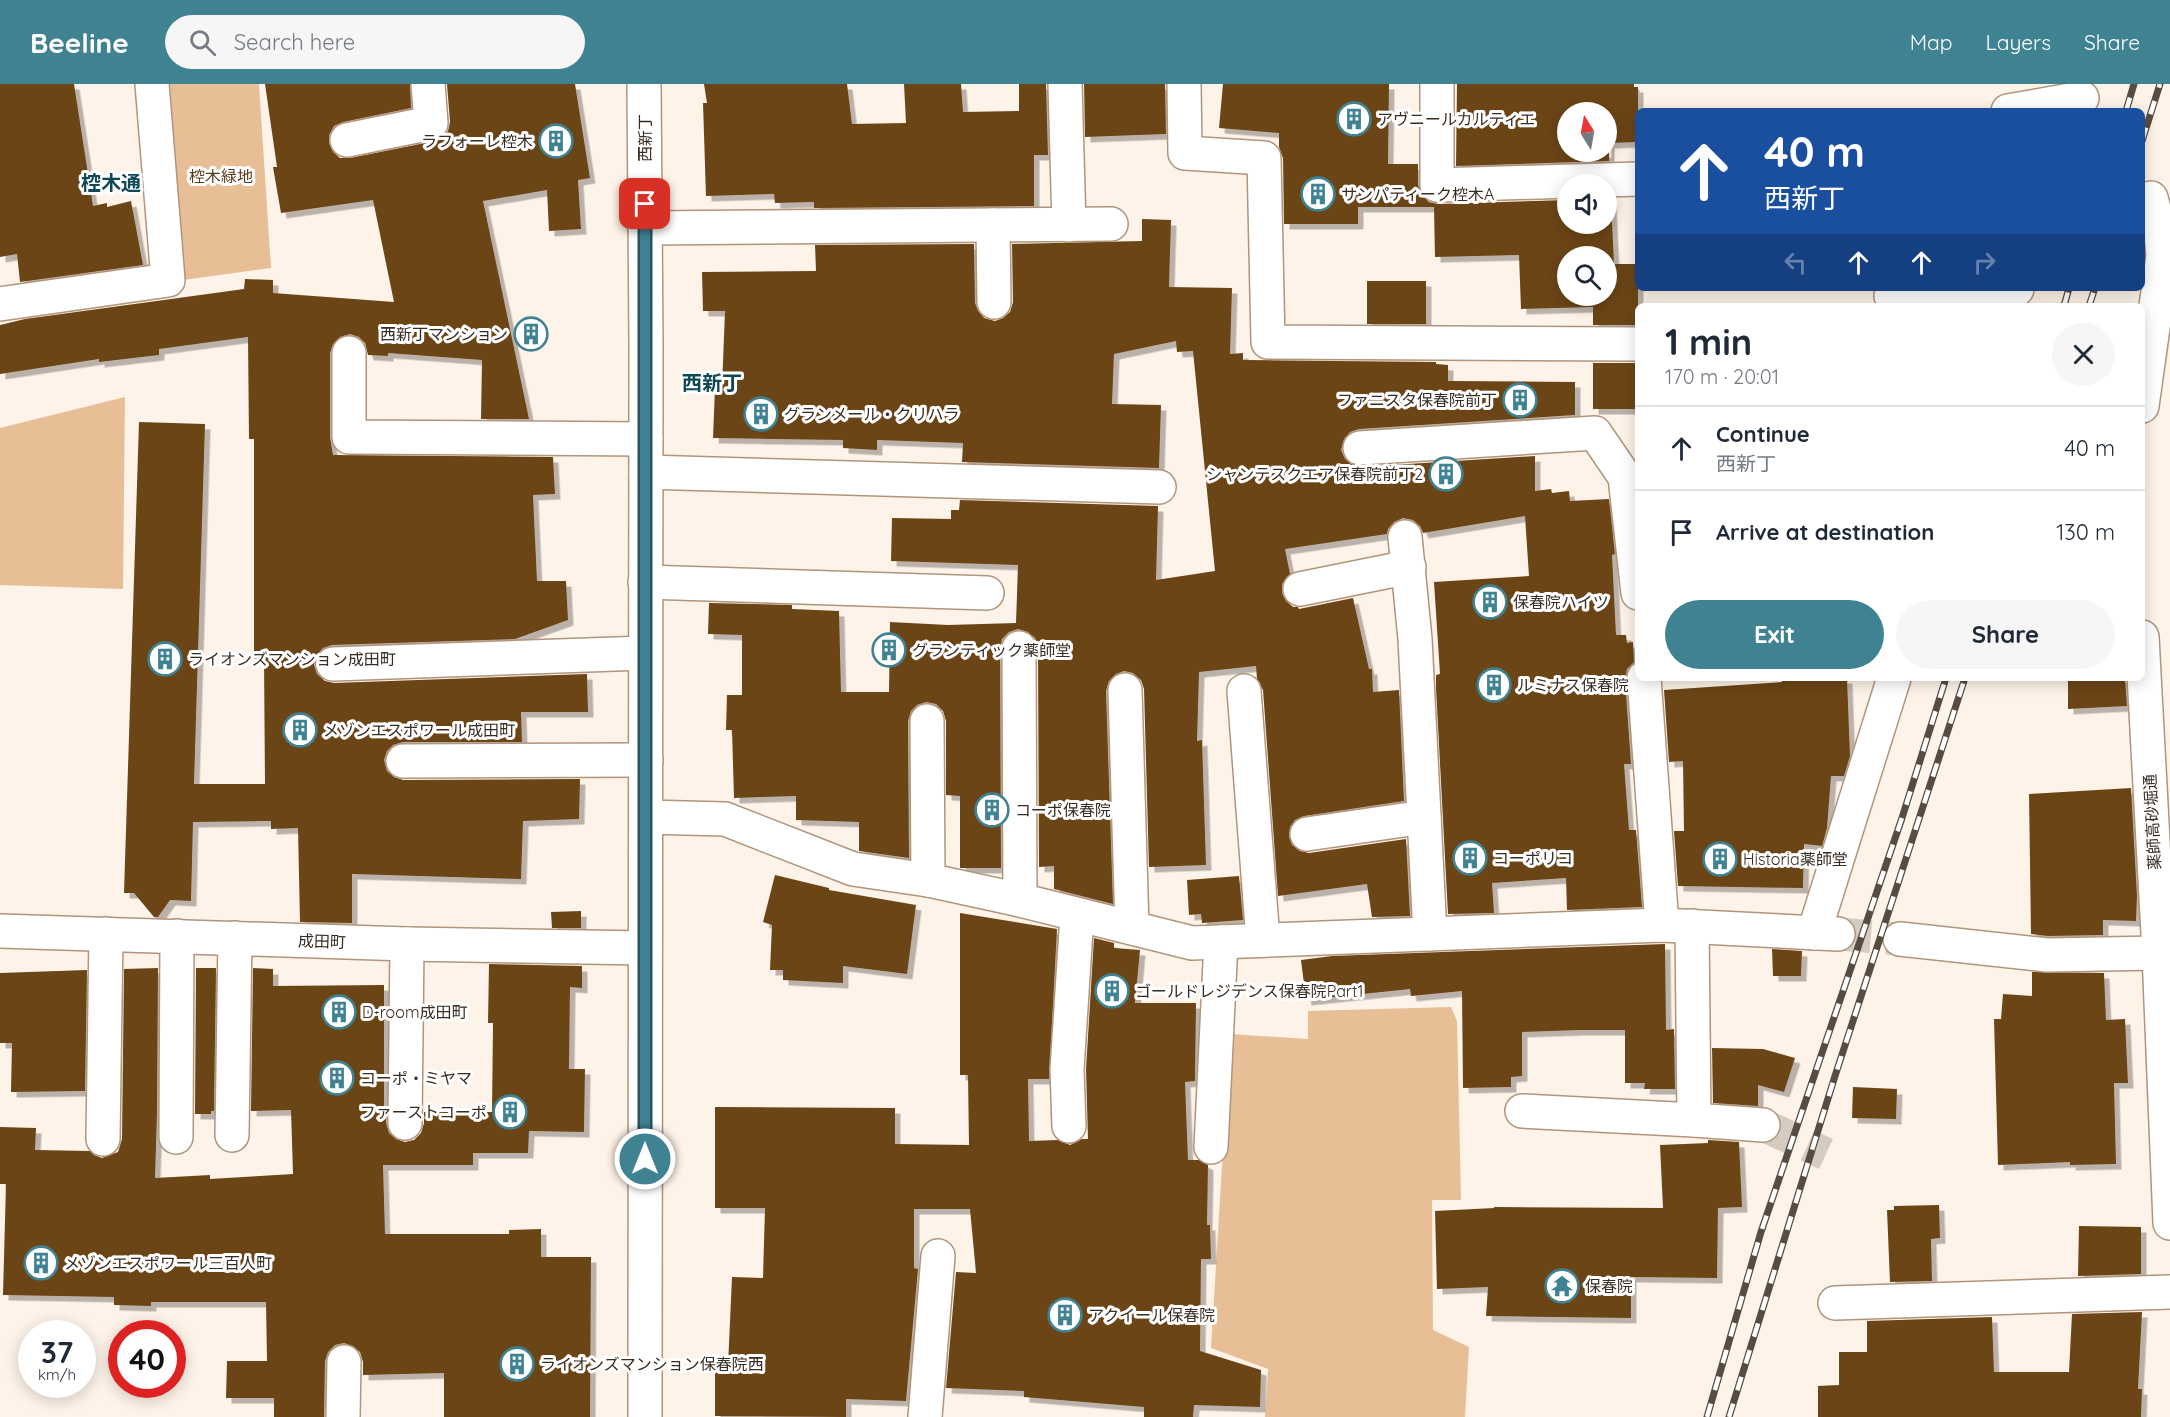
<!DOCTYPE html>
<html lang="en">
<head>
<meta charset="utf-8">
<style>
  :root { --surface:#fff; --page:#f6f6f7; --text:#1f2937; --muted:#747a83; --line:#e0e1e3; --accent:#3f8292 }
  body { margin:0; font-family:Quicksand,"Noto Sans JP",sans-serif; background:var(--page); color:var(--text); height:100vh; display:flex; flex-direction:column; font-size:22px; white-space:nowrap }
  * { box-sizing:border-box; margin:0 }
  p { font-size:20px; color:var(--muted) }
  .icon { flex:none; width:33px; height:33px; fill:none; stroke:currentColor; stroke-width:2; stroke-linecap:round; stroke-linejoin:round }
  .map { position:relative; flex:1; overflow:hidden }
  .details { position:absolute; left:1635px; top:219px; width:510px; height:378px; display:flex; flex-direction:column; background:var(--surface); border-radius:9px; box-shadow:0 3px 15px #0003 }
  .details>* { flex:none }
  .hud { position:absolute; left:1635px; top:24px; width:510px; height:183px; border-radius:9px; box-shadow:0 3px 15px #0003; background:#1a4fa0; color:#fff; overflow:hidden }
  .needle { width:39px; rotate:349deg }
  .buttons { position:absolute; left:1557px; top:18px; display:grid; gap:12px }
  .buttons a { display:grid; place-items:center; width:60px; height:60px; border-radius:50%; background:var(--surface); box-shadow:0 3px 15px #0003; font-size:30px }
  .speed { position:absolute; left:18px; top:1236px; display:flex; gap:12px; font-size:30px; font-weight:700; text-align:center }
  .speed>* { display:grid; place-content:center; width:78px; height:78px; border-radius:50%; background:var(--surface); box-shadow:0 3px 15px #0003; line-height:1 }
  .speed small { font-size:15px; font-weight:400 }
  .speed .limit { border:9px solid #d22; background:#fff; color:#111 }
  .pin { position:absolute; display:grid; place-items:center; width:51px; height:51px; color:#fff; margin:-26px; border-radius:12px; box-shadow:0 3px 9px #0006 }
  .me { position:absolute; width:66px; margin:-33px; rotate:0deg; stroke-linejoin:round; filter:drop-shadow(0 0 4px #0008) }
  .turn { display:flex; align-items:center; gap:21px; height:126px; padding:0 30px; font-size:27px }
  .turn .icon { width:78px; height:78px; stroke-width:2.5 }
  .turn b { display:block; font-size:42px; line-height:51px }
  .lanes { display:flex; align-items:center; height:57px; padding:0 30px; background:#0003; justify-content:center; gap:30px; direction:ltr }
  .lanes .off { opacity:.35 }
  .round { display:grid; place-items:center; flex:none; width:63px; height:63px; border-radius:32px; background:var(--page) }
  .overview { display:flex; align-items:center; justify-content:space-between; height:102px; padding:0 30px }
  h1 { font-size:36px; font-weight:800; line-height:45px }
  .button { display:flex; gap:12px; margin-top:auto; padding:12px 30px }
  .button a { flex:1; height:69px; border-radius:36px; background:var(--accent); color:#fff; font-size:24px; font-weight:800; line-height:69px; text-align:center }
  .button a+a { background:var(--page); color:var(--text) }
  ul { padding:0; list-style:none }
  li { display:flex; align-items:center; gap:18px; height:84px; padding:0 30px; border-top:2px solid var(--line) }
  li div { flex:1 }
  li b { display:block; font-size:22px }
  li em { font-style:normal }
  header { display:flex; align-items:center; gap:36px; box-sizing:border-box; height:84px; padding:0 30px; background:var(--accent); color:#fff }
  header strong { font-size:28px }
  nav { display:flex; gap:33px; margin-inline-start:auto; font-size:21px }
  .search { width:420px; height:54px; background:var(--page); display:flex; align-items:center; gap:15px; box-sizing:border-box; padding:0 21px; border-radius:33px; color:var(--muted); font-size:22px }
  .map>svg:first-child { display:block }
  .green { fill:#e8be96 }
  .building { fill:#6c4419; fill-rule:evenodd; filter:url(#shadow) }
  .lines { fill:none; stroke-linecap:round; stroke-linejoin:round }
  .minor-tunnel { stroke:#d6cbc1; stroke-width:33; stroke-dasharray:33 16; stroke-linecap:butt }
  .minor-casing { stroke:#b0957c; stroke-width:36 }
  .minor { stroke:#fff; stroke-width:33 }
  .rail-casing { stroke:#574c42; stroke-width:7 }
  .rail { stroke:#fff; stroke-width:4.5; stroke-dasharray:14; stroke-linecap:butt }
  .route-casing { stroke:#29545f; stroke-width:15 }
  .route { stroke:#3f8292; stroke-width:10 }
  .labels { text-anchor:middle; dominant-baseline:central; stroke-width:6; stroke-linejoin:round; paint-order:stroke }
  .poi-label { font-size:16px; fill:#382d23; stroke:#fff; text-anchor:start }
  .street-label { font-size:16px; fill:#382d23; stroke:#fff }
  .park-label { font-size:16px; fill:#593917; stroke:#fff }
  .quarter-label { font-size:20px; font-weight:bold; fill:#0e4955; stroke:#fff }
</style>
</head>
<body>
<header>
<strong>Beeline</strong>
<div class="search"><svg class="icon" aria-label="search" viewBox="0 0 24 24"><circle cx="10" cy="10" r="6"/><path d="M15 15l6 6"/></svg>Search here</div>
<nav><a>Map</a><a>Layers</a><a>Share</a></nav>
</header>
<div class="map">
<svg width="2170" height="1333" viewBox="0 0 2170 1333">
  <defs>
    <filter id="shadow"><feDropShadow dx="5.5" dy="5.5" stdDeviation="0" flood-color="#0004"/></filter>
  </defs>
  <rect width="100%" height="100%" fill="#fef3e8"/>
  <g class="green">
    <polygon points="170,0 259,0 271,184 183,196"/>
    <polygon points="125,313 123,505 0,501 0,344"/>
    <polygon points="1451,923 1457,937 1461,1116 1432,1116 1433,1246 1469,1263 1465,1333 1265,1333 1268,1285 1211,1264 1230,950 1308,955 1308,927"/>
  </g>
  <g class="building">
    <polygon points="0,0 74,0 93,122 107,119 107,123 131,117 143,181 20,198 17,170 0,173"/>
    <polygon points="265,0 410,0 411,24 343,38 334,42 329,51 329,59 333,68 340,74 350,74 435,57 442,54 448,47 450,38 447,0 575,0 590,94 578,96 581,145 549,147 547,106 483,117 529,335 481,335 482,276 388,269 388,272 368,271 365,259 359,253 350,250 340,253 333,260 330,269 330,353 333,371 553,373 555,410 533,411 537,497 566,497 568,536 515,555 332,561 323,564 316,572 314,581 317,590 325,597 334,599 587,590 588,628 521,628 522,658 403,658 393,661 387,667 384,676 387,687 394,693 403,696 580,695 579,735 523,737 521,795 352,790 352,839 300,838 298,744 271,745 271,737 193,738 191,817 170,816 158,833 154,833 134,809 124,809 139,338 205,340 194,700 265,700 264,575 254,575 254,355 249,355 248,253 159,265 159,271 99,278 99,275 0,290 0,241 25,235 244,205 245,195 273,196 273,209 394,218 373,116 281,129 273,83 277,83"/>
    <polygon points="704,0 847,0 852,40 906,39 904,0 961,0 963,28 1019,27 1019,0 1046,0 1048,71 1034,71 1034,122 814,124 814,118 775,119 774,110 706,112 703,19 707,19"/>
    <polygon points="1084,0 1165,0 1166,50 1085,53"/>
    <path d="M1223 0H1389L1388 80H1418V101L1421 110 1429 118 1438 120 1568 116V140H1606V115H1611L1614 180H1638V241H1593V223L1521 225 1519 171 1435 173 1434 123H1358V140H1284L1283 74 1279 63V49L1219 44ZM1568 172H1606V212H1568Z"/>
    <path d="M1457 0H1634V3H1638V58L1609 59V77L1456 82ZM1568 28H1606V68H1568Z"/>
    <polygon points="1142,135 1171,136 1169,203 1232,204 1230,270 1243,269 1243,276 1436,278 1436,280 1448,281 1448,297 1575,298 1575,331 1359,345 1350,348 1344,355 1341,366 1345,375 1351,380 1361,383 1535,372 1535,407 1551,405 1552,409 1569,407 1570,417 1609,415 1615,470 1612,471 1616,551 1626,551 1627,559 1633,558 1634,578 1627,585 1625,595 1631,680 1624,680 1629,746 1636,746 1642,823 1567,826 1566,794 1492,799 1494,829 1448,830 1436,604 1436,591 1440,590 1434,498 1529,492 1525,432 1423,449 1420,442 1413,436 1403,434 1394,438 1388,445 1387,450 1285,465 1290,490 1282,500 1282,509 1286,517 1293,523 1298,523 1299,525 1353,514 1369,585 1372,585 1373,608 1399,606 1404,717 1304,732 1295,736 1290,743 1289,753 1292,761 1300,767 1309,769 1406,755 1410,832 1372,833 1367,800 1278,812 1263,606 1257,595 1256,582 1199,588 1197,657 1202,656 1206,781 1149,783 1144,605 1141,596 1133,589 1124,587 1116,590 1109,597 1106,607 1113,820 1054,805 1054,782 1039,783 1038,564 1035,554 1028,548 1018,545 1009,548 1002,555 1000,564 1001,784 960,784 960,712 946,711 946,637 943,627 936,620 926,618 917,621 911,627 908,637 909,774 859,767 859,738 796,736 796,712 734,714 732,646 726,646 727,611 742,611 742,551 708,550 709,519 792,521 792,525 839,527 841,608 889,608 890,538 948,541 1016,539 1018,481 891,477 892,434 951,435 951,426 959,426 960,416 1158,422 1156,496 1215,487 1193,267 1177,268 1176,257 1114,270 1112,320 1161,321 1159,384 962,378 963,359 877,356 877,366 843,364 843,356 713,354 715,304 722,304 725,227 703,227 702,188 816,187 815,161 974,160 975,219 978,227 984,234 995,237 1003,234 1010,228 1013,218 1012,160 1142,157"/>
    <rect x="1367" y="197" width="59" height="43"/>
    <rect x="1593" y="279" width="45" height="46"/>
    <polygon points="1782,594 1847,594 1850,672 1844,692 1831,692 1827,744 1822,762 1804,760 1803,804 1678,802 1674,747 1684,747 1683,677 1669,678 1664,606 1782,598"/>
    <polygon points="2068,594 2125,594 2127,622 2068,625"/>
    <polygon points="2131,704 2137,812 2136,837 2103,836 2103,851 2048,852 2031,850 2029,710"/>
    <polygon points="775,791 829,804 829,806 916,821 907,890 843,882 843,899 783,896 783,886 770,886 772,841 763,838"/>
    <polygon points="1239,792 1243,836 1202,839 1201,830 1189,831 1187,796"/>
    <polygon points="581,827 581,844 552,844 551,828"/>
    <polygon points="960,829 1057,845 1049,995 1028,995 1029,1057 1058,1056 1070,1061 1082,1055 1088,1055 1086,985 1094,854 1114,859 1114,864 1140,866 1135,919 1196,919 1195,997 1185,998 1188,1076 1199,1076 1208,1081 1207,1141 1210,1141 1211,1175 1201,1175 1200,1267 1261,1286 1260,1323 1194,1321 1193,1333 1144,1333 1144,1323 1024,1313 1024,1307 946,1304 956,1188 976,1189 970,1125 914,1125 914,1184 918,1185 906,1317 846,1315 846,1333 715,1332 715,1282 728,1282 732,1193 763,1194 765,1124 715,1124 715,1023 895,1024 895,1060 969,1061 968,991 960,991"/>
    <polygon points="1665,860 1666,946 1674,945 1675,1005 1644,1005 1645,999 1625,999 1625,946 1579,946 1522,948 1522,992 1511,993 1511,1003 1463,1004 1462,907 1411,912 1410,905 1306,916 1301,876 1332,872"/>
    <polygon points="1772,865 1802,867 1801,892 1773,892"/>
    <polygon points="489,880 582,882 582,904 570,903 569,985 585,985 584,1048 529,1047 528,1069 473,1069 473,1081 383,1081 385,1150 509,1150 509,1146 541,1145 541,1173 591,1173 590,1333 444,1333 444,1289 363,1291 363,1278 360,1268 353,1262 344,1259 335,1261 328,1268 325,1277 324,1333 274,1333 274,1314 226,1314 227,1277 267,1277 266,1218 151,1218 151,1222 114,1221 114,1213 3,1211 6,1100 0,1100 0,1043 36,1044 35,1066 90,1067 94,1071 102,1074 118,1068 122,1055 124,885 158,884 157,1030 155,1094 210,1091 210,1095 293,1090 291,1026 251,1027 253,884 273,885 273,902 384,901 384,1027 386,1027 386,1039 389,1049 396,1055 405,1058 414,1056 421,1049 424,1039 424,1028 492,1028 493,939 488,939"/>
    <polygon points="196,884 216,884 214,1027 211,1027 211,1030 195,1030"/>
    <polygon points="87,886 85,1007 11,1008 12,959 0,959 0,889"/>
    <polygon points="2032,888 2104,889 2106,936 2125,935 2128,999 2114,999 2116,1080 2070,1081 2070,1078 1998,1081 1994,935 2001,935 2003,910 2032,912"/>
    <polygon points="1712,964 1763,965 1795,974 1784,1008 1758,1001 1758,1022 1713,1019"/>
    <polygon points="1853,1003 1897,1005 1896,1035 1852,1034"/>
    <polygon points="1708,1056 1739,1058 1742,1123 1718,1124 1717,1194 1631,1193 1631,1234 1486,1232 1488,1203 1437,1205 1435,1127 1494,1124 1494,1123 1663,1124 1660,1061 1708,1059"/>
    <polygon points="1939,1121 1940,1154 1931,1155 1932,1197 1890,1198 1887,1126 1894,1126 1894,1122"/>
    <polygon points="2079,1142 2141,1143 2141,1190 2078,1192"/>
    <polygon points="2142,1228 2138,1305 2142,1305 2141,1333 1818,1333 1818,1302 1839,1301 1839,1268 1867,1268 1867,1237 1992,1233 1994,1288 2069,1288 2072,1230"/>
  </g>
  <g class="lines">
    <g class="minor-tunnel">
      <polyline points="1838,850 1900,855"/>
      <polyline points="1763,1041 1826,1070"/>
    </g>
    <g class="minor-casing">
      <g id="minor">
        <polyline points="644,0 646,260 645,1333"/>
        <polyline points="1065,0 1069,141"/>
        <polyline points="1184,0 1185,69 1264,74 1268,258 1638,260"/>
        <polyline points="1437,0 1437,101 1638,95"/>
        <polyline points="2008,27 2082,14"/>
        <polyline points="347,56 431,39 428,0"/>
        <polyline points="993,141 994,218"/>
        <polyline points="645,144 1111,140"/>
        <polyline points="1891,212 1935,207 2017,205"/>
        <polyline points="0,220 168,196 152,0"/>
        <polyline points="349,269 349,353 646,355"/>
        <polyline points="2142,322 2163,172 2161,150 2151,114"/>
        <polyline points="1360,364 1595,349 1625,393 1638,509"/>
        <polyline points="646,388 1159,403"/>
        <polyline points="1405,453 1415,555 1430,850"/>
        <polyline points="645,498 987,509"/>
        <polyline points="1300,505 1409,483"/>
        <polyline points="2142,553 2159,869 2170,1139"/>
        <polyline points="1019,564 1020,816"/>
        <polyline points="333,580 645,569"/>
        <polyline points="1644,594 1662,841"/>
        <polyline points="1125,606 1132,844"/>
        <polyline points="1244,607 1263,856"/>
        <polyline points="927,637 928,796"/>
        <polyline points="403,677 646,676"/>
        <polyline points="646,733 725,735 853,785 928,796 1020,816 1192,859 1662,841 1838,850"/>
        <polyline points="1307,750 1424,733"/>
        <polyline points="1692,842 1694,1036 1763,1041"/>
        <polyline points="0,847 407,860 645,864"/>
        <polyline points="1814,849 1894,594"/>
        <polyline points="1900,855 2047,871 2159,869"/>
        <polyline points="1522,1027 1694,1036"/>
        <polyline points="405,1039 407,860"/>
        <polyline points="1069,1042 1067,985 1077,831"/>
        <polyline points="232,1051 235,854"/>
        <polyline points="176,1053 177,852"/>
        <polyline points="103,1055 106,850"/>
        <polyline points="1211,1063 1221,858"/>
        <polyline points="1835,1219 2170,1208"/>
        <polyline points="343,1333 344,1278"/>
        <polyline points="925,1333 938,1172"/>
      </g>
    </g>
    <use href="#minor" class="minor"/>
    <g class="rail-casing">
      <g id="rail">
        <polyline points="2126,27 2134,0"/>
        <polyline points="2142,57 2160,0"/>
        <polyline points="2064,222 2069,204"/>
        <polyline points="2089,222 2095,204"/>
        <polyline points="1707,1333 1761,1148 1902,734 1946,594"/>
        <polyline points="1729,1333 1835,992 1965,594"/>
      </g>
    </g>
    <use href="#rail" class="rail"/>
  </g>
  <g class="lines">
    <g class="route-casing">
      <polyline id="route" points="645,1075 645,120"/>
    </g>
    <use href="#route" class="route"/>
  </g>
  <defs>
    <g id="building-ring" transform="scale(1.725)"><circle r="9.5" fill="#fff" stroke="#3f8292" stroke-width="1.5"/><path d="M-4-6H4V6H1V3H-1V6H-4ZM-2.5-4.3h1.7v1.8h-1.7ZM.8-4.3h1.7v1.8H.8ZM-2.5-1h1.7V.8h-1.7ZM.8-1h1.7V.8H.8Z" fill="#3f8292"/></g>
    <g id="temple-ring" transform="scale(1.725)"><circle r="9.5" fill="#fff" stroke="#3f8292" stroke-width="1.5"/><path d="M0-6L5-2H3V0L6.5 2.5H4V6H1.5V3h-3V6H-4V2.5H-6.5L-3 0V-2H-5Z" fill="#3f8292"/></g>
  </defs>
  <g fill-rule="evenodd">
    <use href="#building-ring" x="1354" y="35"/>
    <use href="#building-ring" x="556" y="57"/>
    <use href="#building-ring" x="1318" y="110"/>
    <use href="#building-ring" x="531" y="250"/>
    <use href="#building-ring" x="1520" y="316"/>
    <use href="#building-ring" x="761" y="330"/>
    <use href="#building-ring" x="1446" y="390"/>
    <use href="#building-ring" x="1490" y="518"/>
    <use href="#building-ring" x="889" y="566"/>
    <use href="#building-ring" x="165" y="575"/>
    <use href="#building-ring" x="1494" y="601"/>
    <use href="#building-ring" x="300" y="646"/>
    <use href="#building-ring" x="992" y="726"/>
    <use href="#building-ring" x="1470" y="774"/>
    <use href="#building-ring" x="1720" y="775"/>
    <use href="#building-ring" x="1112" y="907"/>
    <use href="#building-ring" x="339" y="928"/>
    <use href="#building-ring" x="337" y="994"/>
    <use href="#building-ring" x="510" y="1028"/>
    <use href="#building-ring" x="41" y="1179"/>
    <use href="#temple-ring" x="1562" y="1202"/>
    <use href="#building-ring" x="1065" y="1231"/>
    <use href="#building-ring" x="517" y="1280"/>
  </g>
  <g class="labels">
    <g class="poi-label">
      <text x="1377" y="35">アヴニールカルティエ</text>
      <text x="533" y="57" text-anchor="end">ラフォーレ椌木</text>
      <text x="1341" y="110">サンパティーク椌木A</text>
      <text x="508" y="250" text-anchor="end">西新丁マンション</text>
      <text x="1497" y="316" text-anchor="end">ファニスタ保春院前丁</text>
      <text x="784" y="330">グランメール・クリハラ</text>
      <text x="1423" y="390" text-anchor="end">シャンテスクエア保春院前丁2</text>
      <text x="1513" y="518">保春院ハイツ</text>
      <text x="912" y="566">グランティック薬師堂</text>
      <text x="188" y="575">ライオンズマンション成田町</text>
      <text x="1517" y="601">ルミナス保春院</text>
      <text x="323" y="646">メゾンエスポワール成田町</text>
      <text x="1015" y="726">コーポ保春院</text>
      <text x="1493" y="774">コーポリコ</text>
      <text x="1743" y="775">Historia薬師堂</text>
      <text x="1135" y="907">ゴールドレジデンス保春院Part1</text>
      <text x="362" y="928">D-room成田町</text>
      <text x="360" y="994">コーポ・ミヤマ</text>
      <text x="487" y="1028" text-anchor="end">ファーストコーポ</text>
      <text x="64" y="1179">メゾンエスポワール三百人町</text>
      <text x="1585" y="1202">保春院</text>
      <text x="1088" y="1231">アクイール保春院</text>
      <text x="540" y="1280">ライオンズマンション保春院西</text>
    </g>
    <g class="street-label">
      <text transform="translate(645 54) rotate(-90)">西新丁</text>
      <text transform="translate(2152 738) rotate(-93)">薬師高砂堀通</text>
      <text transform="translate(322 857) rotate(2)">成田町</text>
    </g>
    <g class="park-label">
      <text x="221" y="92">椌木緑地</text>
    </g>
    <g class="quarter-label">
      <text x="111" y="98">椌木通</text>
      <text x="712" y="298">西新丁</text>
    </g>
  </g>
</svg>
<div class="buttons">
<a><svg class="needle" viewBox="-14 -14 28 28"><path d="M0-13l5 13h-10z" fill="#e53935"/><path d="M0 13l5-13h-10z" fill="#747a83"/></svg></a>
<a><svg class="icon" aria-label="sound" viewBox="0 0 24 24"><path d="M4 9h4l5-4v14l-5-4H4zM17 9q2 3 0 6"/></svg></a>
<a><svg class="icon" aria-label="search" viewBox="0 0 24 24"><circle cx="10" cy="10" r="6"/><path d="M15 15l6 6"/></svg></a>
</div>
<div class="speed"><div>37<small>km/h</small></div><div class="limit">40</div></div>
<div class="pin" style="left:645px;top:120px;background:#d93025"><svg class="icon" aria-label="arrive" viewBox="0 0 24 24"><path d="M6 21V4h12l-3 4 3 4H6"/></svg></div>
<svg class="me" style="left:645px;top:1075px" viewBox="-20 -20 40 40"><circle r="17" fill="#3f8292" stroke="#fff" stroke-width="3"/><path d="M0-11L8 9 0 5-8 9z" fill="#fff"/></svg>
<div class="hud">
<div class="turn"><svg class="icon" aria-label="ahead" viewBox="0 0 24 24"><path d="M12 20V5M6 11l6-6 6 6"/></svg><div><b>40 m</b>西新丁</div></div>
<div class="lanes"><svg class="icon off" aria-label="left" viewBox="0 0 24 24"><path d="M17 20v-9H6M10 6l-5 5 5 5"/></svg><svg class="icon" aria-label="ahead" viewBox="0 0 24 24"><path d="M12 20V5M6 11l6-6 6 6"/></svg><svg class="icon" aria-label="ahead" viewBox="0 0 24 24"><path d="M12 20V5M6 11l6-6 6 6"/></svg><svg class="icon off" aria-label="right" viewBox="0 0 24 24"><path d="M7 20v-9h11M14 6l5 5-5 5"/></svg></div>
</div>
<section class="details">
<div class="overview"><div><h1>1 min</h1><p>170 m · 20:01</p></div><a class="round"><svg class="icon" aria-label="close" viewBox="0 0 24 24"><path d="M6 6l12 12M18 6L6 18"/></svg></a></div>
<ul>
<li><svg class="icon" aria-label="ahead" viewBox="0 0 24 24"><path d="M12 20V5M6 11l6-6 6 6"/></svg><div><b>Continue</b><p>西新丁</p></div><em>40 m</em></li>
<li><svg class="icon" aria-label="arrive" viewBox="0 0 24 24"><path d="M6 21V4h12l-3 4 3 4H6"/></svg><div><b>Arrive at destination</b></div><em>130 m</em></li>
</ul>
<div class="button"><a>Exit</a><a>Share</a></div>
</section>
</div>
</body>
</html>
